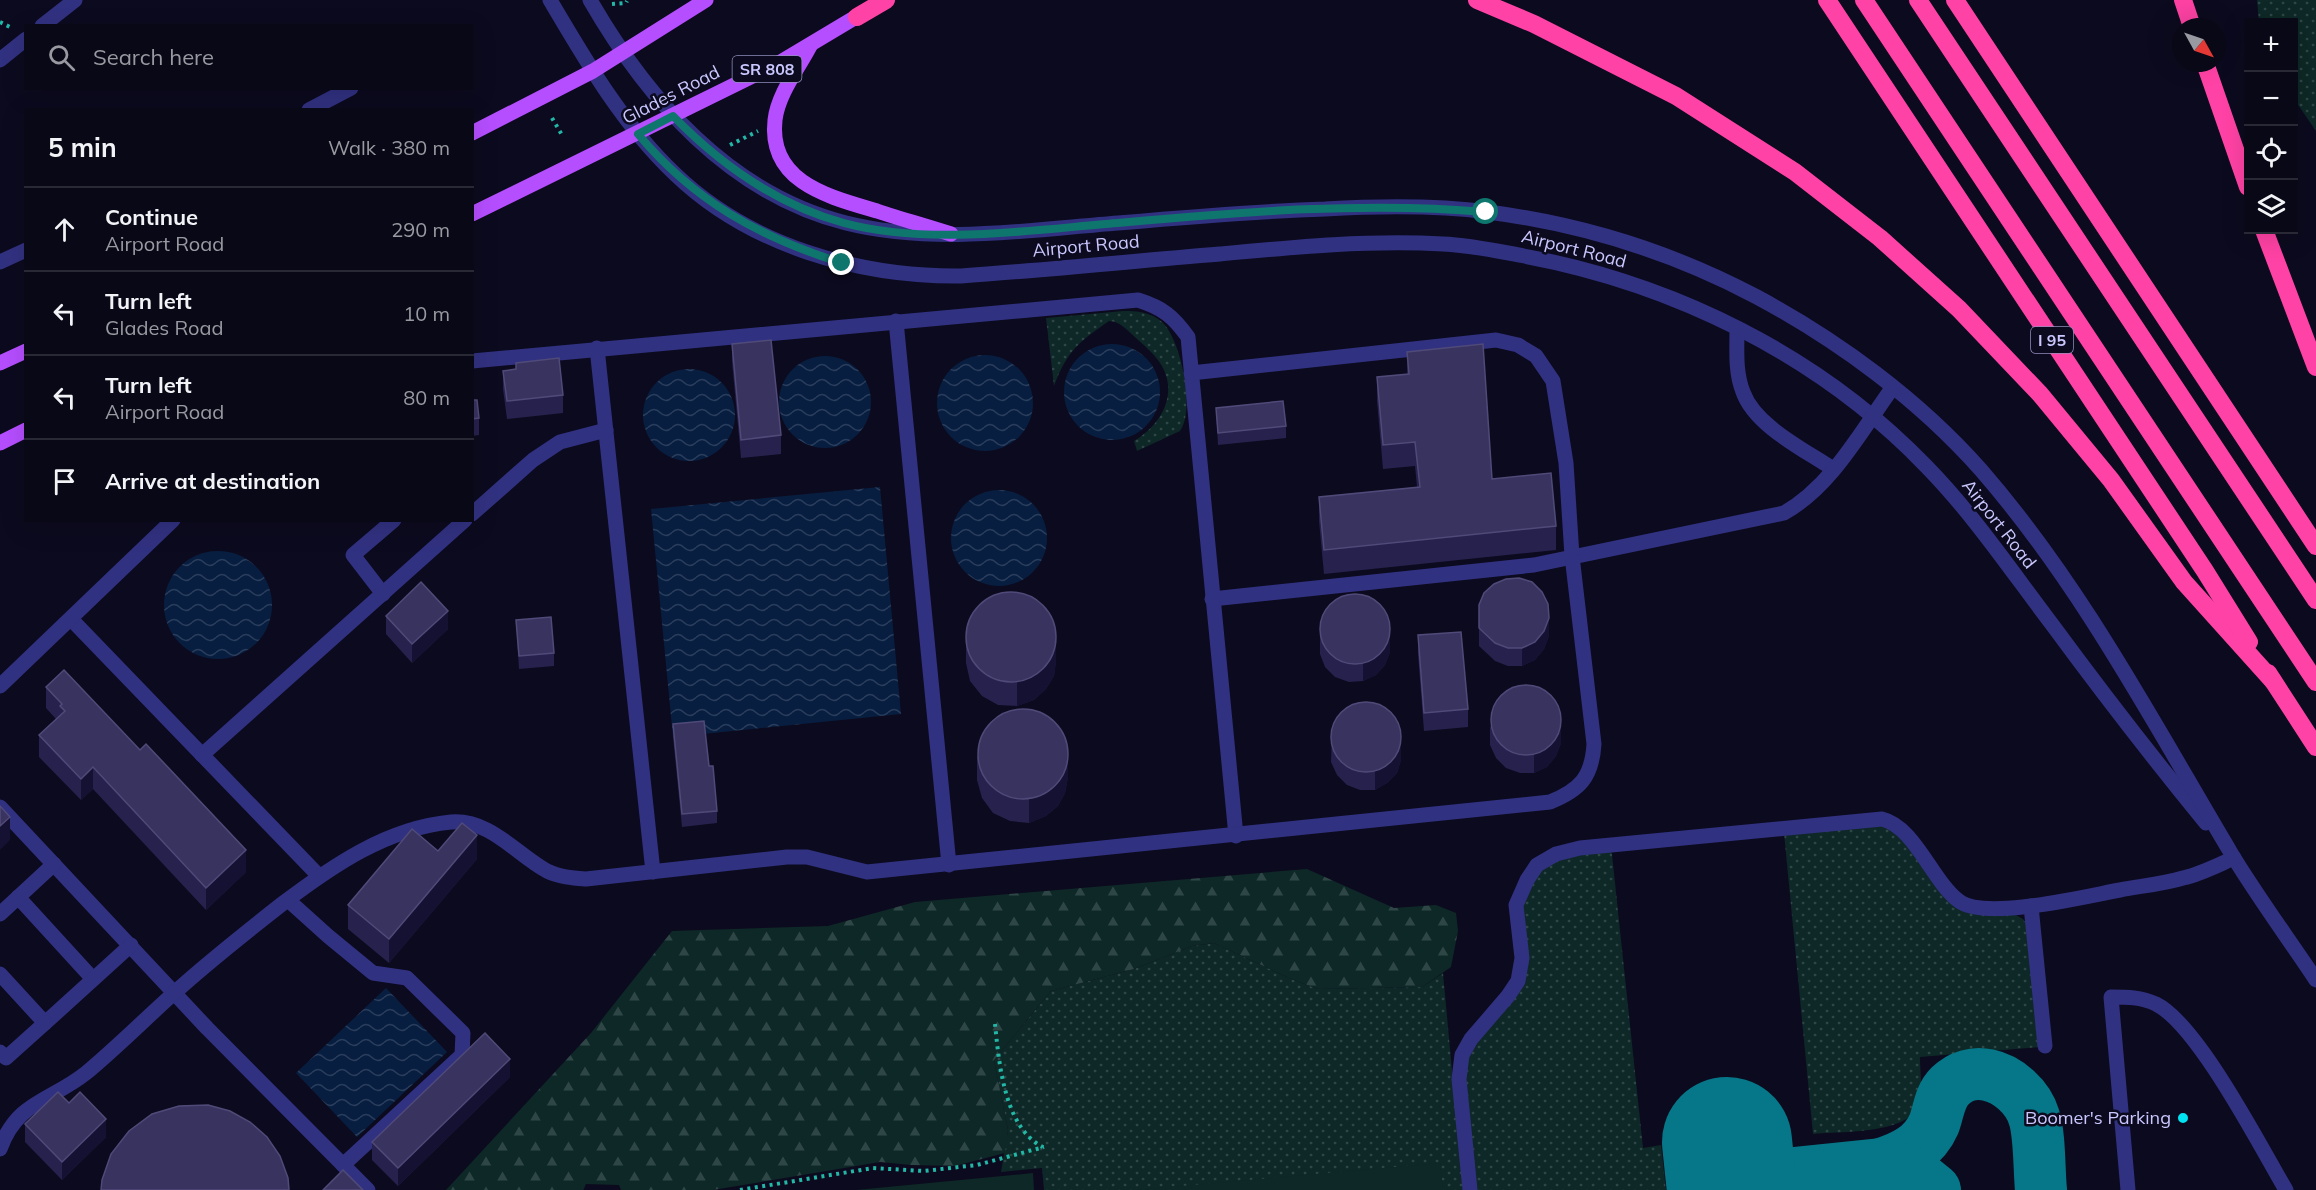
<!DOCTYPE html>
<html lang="en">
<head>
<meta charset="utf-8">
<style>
	body { margin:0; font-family:Mulish,sans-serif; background:#12111f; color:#f1f3f6 }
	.controls { position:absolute; right:18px; top:18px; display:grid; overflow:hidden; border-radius:0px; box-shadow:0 6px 24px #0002 }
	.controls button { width:54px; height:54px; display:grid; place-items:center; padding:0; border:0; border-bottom:2px solid #292935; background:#090816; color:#f1f3f6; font:30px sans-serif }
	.compass { position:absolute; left:2172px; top:18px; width:54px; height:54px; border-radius:50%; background:#090816; box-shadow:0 6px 24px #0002; rotate:130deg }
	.stop { position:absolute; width:18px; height:18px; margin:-14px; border:4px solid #0f766e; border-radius:50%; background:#fff }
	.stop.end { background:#0f766e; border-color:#fff; box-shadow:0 2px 6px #0008 }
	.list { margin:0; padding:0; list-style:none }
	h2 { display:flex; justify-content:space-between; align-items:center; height:78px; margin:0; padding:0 24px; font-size:26px }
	h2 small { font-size:20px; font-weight:400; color:#999aa1 }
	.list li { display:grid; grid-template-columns:39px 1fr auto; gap:18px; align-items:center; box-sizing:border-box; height:84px; padding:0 24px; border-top:2px solid #292935 }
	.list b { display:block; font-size:22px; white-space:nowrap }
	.list p { margin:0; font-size:20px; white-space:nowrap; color:#999aa1 }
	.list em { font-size:20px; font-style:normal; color:#999aa1 }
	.icon { flex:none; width:33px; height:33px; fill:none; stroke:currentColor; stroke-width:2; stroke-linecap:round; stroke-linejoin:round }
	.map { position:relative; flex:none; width:2316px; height:1190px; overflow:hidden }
	.search { position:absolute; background:#090816; box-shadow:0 6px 24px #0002; left:24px; top:24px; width:450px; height:66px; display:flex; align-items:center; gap:15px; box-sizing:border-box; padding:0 21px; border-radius:0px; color:#999aa1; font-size:22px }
	.panel { position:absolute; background:#090816; box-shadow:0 6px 24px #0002; left:24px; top:108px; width:450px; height:414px; border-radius:0px }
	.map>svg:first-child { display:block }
</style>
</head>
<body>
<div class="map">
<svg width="2316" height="1190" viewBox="0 0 2316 1190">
	<defs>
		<pattern id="grass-dots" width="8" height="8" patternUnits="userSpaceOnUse" patternTransform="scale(1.5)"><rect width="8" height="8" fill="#0d2826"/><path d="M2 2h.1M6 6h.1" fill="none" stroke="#2f4647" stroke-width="1.8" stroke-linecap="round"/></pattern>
		<pattern id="forest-firs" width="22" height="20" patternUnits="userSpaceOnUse" patternTransform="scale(1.5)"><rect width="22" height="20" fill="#0d2826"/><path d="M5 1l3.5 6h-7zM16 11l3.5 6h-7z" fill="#2f4647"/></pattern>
		<pattern id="water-waves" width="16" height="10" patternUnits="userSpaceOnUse" patternTransform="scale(1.5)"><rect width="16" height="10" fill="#071e40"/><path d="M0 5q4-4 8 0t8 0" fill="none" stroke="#2a3d5d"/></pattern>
	</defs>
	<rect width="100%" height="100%" fill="#0c0a1e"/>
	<!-- grass -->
	<g fill="url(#grass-dots)">
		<path d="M2257,0H2316V131L2294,99V22H2259Z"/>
		<path d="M1123,311C1137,311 1151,312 1162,322C1181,339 1196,411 1180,431L1137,451L1134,441C1158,427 1177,399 1164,370C1158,357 1146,347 1136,338C1128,331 1120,321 1109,321C1079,342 1067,351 1054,386L1046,318Z"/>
		<path d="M1873,823L1900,834L1943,893L2014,914L2023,919L2031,931L2040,1047L1920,1057C1920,1072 1923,1090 1919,1104C1909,1135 1841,1131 1813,1134L1784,833Z"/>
		<path d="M1611,845L1643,1148L1661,1145L1666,1190H1470L1460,1065L1518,981L1516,905L1537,865Z"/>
		<path d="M1214,943L1289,978L1318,989L1422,987L1443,973L1463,1190H1044L1042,1168L1001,1172L1008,1130L994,1060L1051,991L1134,969L1192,946Z"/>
	</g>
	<!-- forest -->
	<path fill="url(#forest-firs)" d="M1307,869L1394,908L1436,905L1456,913L1458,931L1451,967L1422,987L1318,989L1289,978L1214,943L1192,946L1134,969L1051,991L994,1060L1008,1130L1005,1153L955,1166L911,1165L880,1162L713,1190H621L619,1185L586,1184L583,1190H446L591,1033L672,931L828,926L915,902Z"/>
	<!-- green -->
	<g fill="#0d2826">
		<path d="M1440,1163L1443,1190H1136Z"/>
		<path d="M1033,1173L1034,1190H856Z"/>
	</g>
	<!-- water -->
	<g fill="url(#water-waves)">
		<circle cx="1112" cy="392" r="48"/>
		<circle cx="985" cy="403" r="48"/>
		<circle cx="825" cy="402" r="46"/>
		<circle cx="689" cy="415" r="46"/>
		<path d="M880,487L901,714L673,737L651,509Z"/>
		<circle cx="999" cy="538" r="48"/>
		<circle cx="218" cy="605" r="54"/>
		<path d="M386,988L447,1052L357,1137L296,1073Z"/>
	</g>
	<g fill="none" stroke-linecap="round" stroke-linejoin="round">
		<!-- taxiway -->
		<g stroke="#067788" stroke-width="52">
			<path d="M1881,1164C1904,1157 1924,1147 1934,1124C1939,1111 1939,1097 1950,1086C1960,1076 1974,1072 1988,1075C2008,1079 2028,1097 2034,1117C2040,1135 2039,1170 2041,1190"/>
			<path d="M1758,1190L1771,1178L1784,1174L1881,1164L1906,1170L1919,1177L1935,1190"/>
		</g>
		<!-- runway -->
		<path stroke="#067788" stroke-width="130" d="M1727,1142L1732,1190"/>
		<!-- path -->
		<g stroke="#23b7a7" stroke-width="4" stroke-dasharray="3 4.5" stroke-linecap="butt">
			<path d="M612,4L626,3L627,1"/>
			<path d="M0,22L12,28"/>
			<path d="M552,118L562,135"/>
			<path d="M730,145L758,131"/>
			<path d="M995,1024C999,1062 1004,1128 1043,1147"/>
			<path d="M740,1190L873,1168L924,1171L977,1165L1044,1147"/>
		</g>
		<!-- minor -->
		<g stroke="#313181" stroke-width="15">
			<path d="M550,0C586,61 623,125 675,174C750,246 859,277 961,276C1047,270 1134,261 1220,254C1295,247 1368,240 1443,244C1470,245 1497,251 1524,256C1674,284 1819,355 1926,466C1973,514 2010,569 2051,623C2101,691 2152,757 2206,823"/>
			<path d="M590,0C647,99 730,194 846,223C934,245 1029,230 1118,223C1187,217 1256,211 1325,209C1379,206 1434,205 1488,212C1581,224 1674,253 1757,297C1839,341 1919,400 1981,470C2081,585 2153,722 2231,853C2257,896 2288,938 2316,980"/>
			<path d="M42,26L75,0"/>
			<path d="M0,60L26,39"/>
			<path d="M309,110L351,88"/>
			<path d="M0,262L26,250"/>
			<path d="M896,321L949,865"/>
			<path d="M1737,328C1737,350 1735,372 1743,392C1755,426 1805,450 1833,469"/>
			<path d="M597,348L653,872"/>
			<path d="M472,361L1138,300C1163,308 1173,316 1188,337L1236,836"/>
			<path d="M472,514L533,460L560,442L606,430"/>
			<path d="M383,594L353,555L394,520"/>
			<path d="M1212,599L1534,565L1784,513C1832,486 1861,431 1893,387"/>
			<path d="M71,619L319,876"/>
			<path d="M0,686L173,520"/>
			<path d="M202,755L465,520"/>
			<path d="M0,807L207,1028L368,1190"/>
			<path d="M18,897L93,979"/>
			<path d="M288,900L328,936L373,973L407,978L463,1033L462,1055L343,1165"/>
			<path d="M2031,906L2045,1046"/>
			<path d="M0,914L54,864"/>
			<path d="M0,974L45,1023L131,945"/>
			<path d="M0,1052L6,1058L45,1023"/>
			<path d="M0,1149C17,1101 51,1101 86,1073C116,1048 144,1020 173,994C208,962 245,933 282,904C332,866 387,828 451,822C490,819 516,854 547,871C559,877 573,878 586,879L787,857H807L867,872L1550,802C1580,790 1592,777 1594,744L1572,556L1566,463L1553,381L1536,356L1518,345L1496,340L1191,373"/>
			<path d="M1470,1190L1459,1079L1462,1055L1471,1039L1508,996L1518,981L1522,958L1516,905L1527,880L1537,865L1556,854L1580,848L1882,819C1915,827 1932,881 1959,901C1985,921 2087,896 2120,890C2141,886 2163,884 2183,878C2201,874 2218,865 2234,858"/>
			<path d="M2128,1190L2111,997C2127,997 2141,997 2156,1004C2198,1025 2260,1146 2286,1190"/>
		</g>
		<!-- major -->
		<g stroke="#b54eff" stroke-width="15">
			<path d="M810,46C798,69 778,94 775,120C768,183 830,197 877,211C901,219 926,226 951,234"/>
			<path d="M472,133L593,71L706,0"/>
			<path d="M472,214L779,63L866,11"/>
			<path d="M0,363L26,351"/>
			<path d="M0,443L26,430"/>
		</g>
		<!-- highway -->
		<g stroke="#ff42a5" stroke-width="18">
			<path d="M1477,0L1534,24L1676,96L1795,172L1880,238L1959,309L2040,394L2111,480L2184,582L2273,681"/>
			<path d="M1827,0L2205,571L2249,642"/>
			<path d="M1864,0L2316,682"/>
			<path d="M1918,0L2316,600"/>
			<path d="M1955,0L2316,546"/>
			<path d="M2183,0L2192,27"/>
			<path d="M857,17L886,0"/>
			<path d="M2205,63L2248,187"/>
			<path d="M2264,230L2316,367"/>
			<path d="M2268,673L2316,747"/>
		</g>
	</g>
	<!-- wall -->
	<g fill="#27214d">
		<path d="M732,344L781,435V454L741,458L732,362Z"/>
		<path d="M1407,352L1492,479L1556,526V550L1324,574L1319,521V497L1417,487L1415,466L1383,469L1377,401V377L1407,374Z"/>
		<path d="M516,363L563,395V413L507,419L503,389V371L516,369Z"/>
		<path d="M472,400L479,418V435L472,436Z"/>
		<path d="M1216,408L1286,426V438L1218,445Z"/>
		<path d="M1479,605L1549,636L1544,649L1535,660L1522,666H1508L1495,661L1479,646Z"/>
		<path d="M386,616L448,629L412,663L386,634Z"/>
		<path d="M516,620L554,653V666L519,669Z"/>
		<path d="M1320,621L1390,652L1385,665L1376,675L1363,681L1349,682L1335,677L1325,667L1320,654Z"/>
		<path d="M1418,635L1468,709V727L1424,731L1418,654Z"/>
		<path d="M966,639L1056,661L1054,676L1046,689L1034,700L1017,706L998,705L982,696L970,681L966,663Z"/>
		<path d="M46,687L246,872L206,910L93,789L81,800L39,757V735L56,719L46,708Z"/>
		<path d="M673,724L709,766L717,811V823L682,827L673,737Z"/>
		<path d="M1490,727L1561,743L1556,756L1547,767L1534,773H1520L1506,768L1496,758L1490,745Z"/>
		<path d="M1332,729L1401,760L1397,773L1387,783L1375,790H1360L1347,785L1337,775L1331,762Z"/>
		<path d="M977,756L1068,777L1065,793L1058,806L1046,816L1029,823L1010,821L993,813L982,798L977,780Z"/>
		<path d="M438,851L477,859L389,963L348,929V905Z"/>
		<path d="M510,1077L398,1186L372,1160V1142Z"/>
		<path d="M25,1124L106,1137L62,1180L25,1142Z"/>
	</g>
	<!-- shaded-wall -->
	<g fill="#151132">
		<path d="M448,611V629L412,663V644Z"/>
		<path d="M1549,618V636L1544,649L1535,660L1522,666V648Z"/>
		<path d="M1390,634V652L1385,665L1376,675L1363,681V663Z"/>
		<path d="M1056,637V661L1054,676L1046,689L1034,700L1017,706V682Z"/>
		<path d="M1561,725V743L1556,756L1547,767L1534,773V755Z"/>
		<path d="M1401,742V760L1397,773L1387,783L1375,790V771Z"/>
		<path d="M1068,753V777L1065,793L1058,806L1046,816L1029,823V799Z"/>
		<path d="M93,767V789L81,800V779Z"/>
		<path d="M10,817V840L0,850V826Z"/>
		<path d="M477,835V859L389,963V939Z"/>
		<path d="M246,850V872L206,910V888Z"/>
		<path d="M510,1059V1077L398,1186V1168Z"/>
		<path d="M106,1119V1137L62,1180V1162Z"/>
	</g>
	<!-- building -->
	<g fill="#393360" stroke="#504a79" stroke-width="1.5">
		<path d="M771,340L781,435L741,440L732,344Z"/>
		<path d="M1483,344L1492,479L1551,473L1556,526L1324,550L1319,497L1420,487L1415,442L1383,445L1377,377L1409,374L1407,352Z"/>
		<path d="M559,358L563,395L507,401L503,371L516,369V363Z"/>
		<path d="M472,400H477L479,418L472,419Z"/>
		<path d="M1283,401L1286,426L1218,433L1216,408Z"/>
		<path d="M1519,578L1532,582L1542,592L1548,604L1549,618L1544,631L1535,642L1522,648H1508L1495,643L1479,628V605L1484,593L1494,584L1506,579Z"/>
		<path d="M421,582L448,611L412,644L386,616Z"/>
		<circle cx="1011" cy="637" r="45"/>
		<circle cx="1355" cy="629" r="35"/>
		<path d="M551,617L554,653L519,656L516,620Z"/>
		<path d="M1461,632L1468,709L1424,713L1418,635Z"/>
		<path d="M64,670L140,750L146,744L246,850L206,888L93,767L81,779L39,735L65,711L60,706L62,704L46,687Z"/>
		<circle cx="1526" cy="720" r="35"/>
		<circle cx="1366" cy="737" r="35"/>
		<circle cx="1023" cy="754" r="45"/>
		<path d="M704,721L709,766H713L717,811L682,814L673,724Z"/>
		<path d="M0,806L10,817L0,826Z"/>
		<path d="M462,823L477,835L389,939L348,905L412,829L438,851Z"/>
		<path d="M485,1033L510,1059L398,1168L372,1142Z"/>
		<path d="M58,1092L69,1103L80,1092L106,1119L62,1162L25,1124Z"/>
		<path d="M208,1105L230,1111L250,1122L267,1137L280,1156L288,1178L289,1190H101L102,1180L111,1154L129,1131L152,1114L179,1106Z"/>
		<path d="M343,1170L363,1190H323Z"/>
	</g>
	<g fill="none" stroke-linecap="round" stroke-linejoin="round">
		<!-- route -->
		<path stroke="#0f766e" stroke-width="8" d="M842,263C759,237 694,201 638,134L673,116C720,164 778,205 844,223C925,245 1024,231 1106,224C1233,213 1359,201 1486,212"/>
	</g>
	<!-- markers -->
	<circle fill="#00e4f2" stroke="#0c0a1e" stroke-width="2" cx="2183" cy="1118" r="6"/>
	<g text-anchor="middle" stroke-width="5" stroke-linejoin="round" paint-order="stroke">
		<!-- shield labels -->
		<g fill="#0c0a1e" stroke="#918ebc" stroke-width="1.5">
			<rect x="732.5" y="56" width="69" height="26" rx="4.5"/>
			<rect x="2031" y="327" width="42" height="26" rx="4.5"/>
		</g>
		<g font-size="16" font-weight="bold" fill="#cac7ff">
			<text x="767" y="75">SR 808</text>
			<text x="2052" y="346">I 95</text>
		</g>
		<!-- street labels -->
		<g font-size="18" fill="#cac7ff" stroke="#0c0a1e">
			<text transform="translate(671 95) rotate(-27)" y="6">Glades Road</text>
			<text transform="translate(1086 246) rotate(-5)" y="6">Airport Road</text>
			<text transform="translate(1574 249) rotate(14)" y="6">Airport Road</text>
			<text transform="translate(1999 524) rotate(52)" y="6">Airport Road</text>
		</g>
		<!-- poi labels -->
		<g font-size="18" fill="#cac7ff" stroke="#0c0a1e" text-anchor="end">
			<text x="2171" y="1124">Boomer's Parking</text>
		</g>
	</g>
</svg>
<div class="controls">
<button>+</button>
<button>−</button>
<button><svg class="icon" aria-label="locate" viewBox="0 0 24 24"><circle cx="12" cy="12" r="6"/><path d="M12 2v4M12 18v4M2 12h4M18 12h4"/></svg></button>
<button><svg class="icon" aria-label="layers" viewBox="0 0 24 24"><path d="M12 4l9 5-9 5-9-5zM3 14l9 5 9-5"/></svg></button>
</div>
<svg class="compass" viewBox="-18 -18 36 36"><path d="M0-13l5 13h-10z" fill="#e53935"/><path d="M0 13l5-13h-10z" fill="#999aa1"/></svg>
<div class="stop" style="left:1486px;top:212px"></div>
<div class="stop end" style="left:842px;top:263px"></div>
<div class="search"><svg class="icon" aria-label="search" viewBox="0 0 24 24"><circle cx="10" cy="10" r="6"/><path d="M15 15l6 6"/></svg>Search here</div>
<section class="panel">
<h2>5 min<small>Walk · 380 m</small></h2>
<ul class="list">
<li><svg class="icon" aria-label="ahead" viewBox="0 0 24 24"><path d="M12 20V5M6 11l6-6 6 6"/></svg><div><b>Continue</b><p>Airport Road</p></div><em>290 m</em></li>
<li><svg class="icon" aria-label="left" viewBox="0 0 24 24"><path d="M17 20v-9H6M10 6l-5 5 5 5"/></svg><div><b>Turn left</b><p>Glades Road</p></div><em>10 m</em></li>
<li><svg class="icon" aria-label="left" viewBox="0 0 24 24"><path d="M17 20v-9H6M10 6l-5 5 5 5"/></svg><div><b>Turn left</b><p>Airport Road</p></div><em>80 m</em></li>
<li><svg class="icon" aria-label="arrive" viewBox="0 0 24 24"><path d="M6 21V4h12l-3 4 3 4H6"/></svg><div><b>Arrive at destination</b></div></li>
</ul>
</section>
</div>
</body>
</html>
